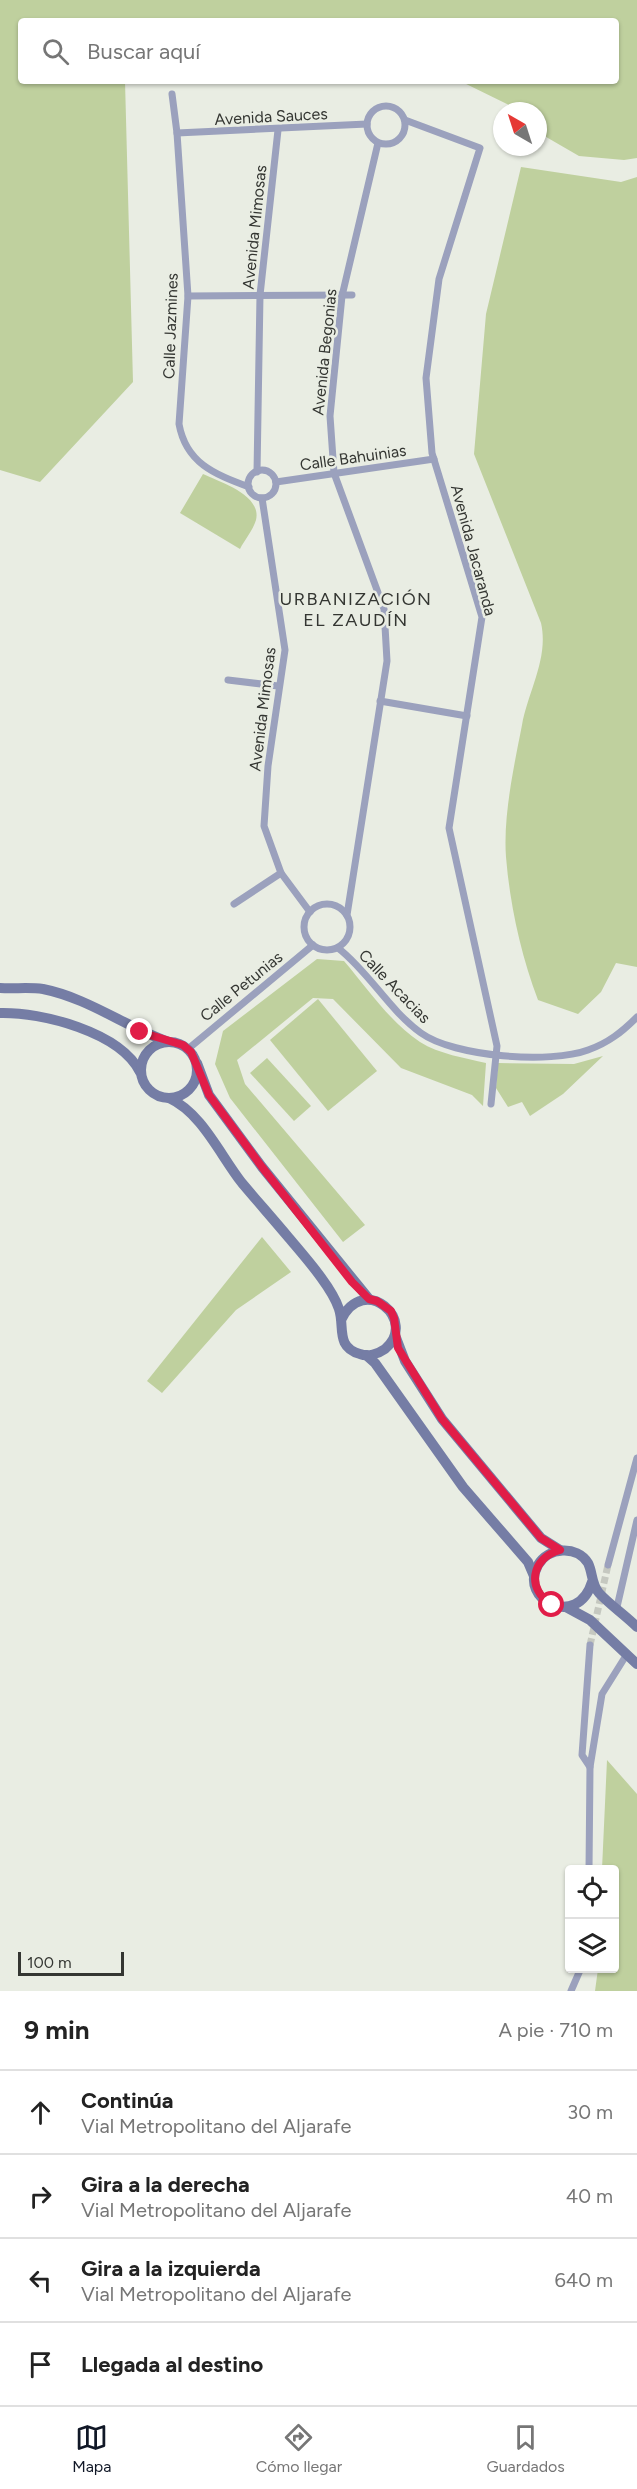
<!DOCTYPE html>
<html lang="es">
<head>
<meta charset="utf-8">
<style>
	body { margin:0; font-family:Figtree,sans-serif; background:#f6f6f6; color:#222 }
	.controls { position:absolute; right:18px; bottom:18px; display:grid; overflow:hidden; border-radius:6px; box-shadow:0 2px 4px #0004 }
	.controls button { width:54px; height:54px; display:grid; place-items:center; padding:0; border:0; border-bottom:2px solid #e0e0e0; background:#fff; color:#222; font:30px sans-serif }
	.compass { position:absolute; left:493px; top:102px; width:54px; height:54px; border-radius:50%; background:#fff; box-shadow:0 2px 4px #0004; rotate:321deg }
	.scale { position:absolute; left:18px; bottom:15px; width:106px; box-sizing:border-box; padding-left:6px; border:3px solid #343632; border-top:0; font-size:16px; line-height:21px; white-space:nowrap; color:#343632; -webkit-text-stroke:4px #e9ede3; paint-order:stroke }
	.stop { position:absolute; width:18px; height:18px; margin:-14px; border:4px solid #e11d48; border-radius:50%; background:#fff }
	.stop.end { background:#e11d48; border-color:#fff; box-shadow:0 2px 6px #0008 }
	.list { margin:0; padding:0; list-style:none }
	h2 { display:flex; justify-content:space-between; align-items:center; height:78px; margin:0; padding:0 24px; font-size:26px }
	h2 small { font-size:20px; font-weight:400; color:#767676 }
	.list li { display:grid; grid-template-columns:39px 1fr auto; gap:18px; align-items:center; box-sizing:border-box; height:84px; padding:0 24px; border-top:2px solid #e0e0e0 }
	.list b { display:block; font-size:22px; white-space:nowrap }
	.list p { margin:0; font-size:20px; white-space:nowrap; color:#767676 }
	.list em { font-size:20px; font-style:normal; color:#767676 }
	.icon { flex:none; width:33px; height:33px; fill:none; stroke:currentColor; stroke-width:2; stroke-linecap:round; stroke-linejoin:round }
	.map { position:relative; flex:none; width:637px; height:1991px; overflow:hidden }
	.search { position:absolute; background:#fff; box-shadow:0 2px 4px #0004; left:18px; right:18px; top:18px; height:66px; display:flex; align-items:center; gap:15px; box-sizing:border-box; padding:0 21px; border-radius:6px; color:#767676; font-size:22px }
	.sheet { height:414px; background:#fff }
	nav { display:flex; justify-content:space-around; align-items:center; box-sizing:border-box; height:84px; border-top:2px solid #e0e0e0; background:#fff; font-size:16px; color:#767676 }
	nav a { display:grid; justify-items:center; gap:3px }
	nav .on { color:#111827 }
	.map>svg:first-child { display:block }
</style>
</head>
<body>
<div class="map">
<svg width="637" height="1991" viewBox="0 0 637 1991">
	<rect width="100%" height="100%" fill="#e9ede3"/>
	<!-- green -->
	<g fill="#bfd09e">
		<path d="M0,0H637V158L624,160L579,156L541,134L538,131V111H521L460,81H616V21H128L125,19V21H21V81H125L133,382L40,482L0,470Z"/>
		<path d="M521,167L621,182L637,177V967L616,963L601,992L578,1014L538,1000C521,955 510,906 506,857C503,816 514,766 522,725C528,692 549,658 541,623L474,454L486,314Z"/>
		<path d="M203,474C220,482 262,495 256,520C253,530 244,541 240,549L180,513Z"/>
		<path d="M317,959L344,961C367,988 390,1022 420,1042C439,1054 465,1058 486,1063L483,1106L472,1095L401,1068L333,999L313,998L237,1060L245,1084L365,1225L343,1242L230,1098L215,1064L223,1031Z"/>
		<path d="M318,999L377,1071L328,1111L270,1040Z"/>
		<path d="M603,1056L563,1094L530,1116L522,1102L508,1107L496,1088L498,1063L574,1064Z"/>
		<path d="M267,1058L311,1106L294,1121L250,1073Z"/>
		<path d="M262,1237L291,1272L236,1310L162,1393L147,1381Z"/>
		<path d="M607,1760L637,1794V1991H595L598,1969L614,1968V1870L602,1869Z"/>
	</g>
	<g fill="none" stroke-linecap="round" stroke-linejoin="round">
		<!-- street-tunnel -->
		<path stroke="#c5c8c0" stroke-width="7" stroke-dasharray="7 3.5" stroke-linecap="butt" d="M590,1645L608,1565"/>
		<!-- street -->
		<g stroke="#9ba1bd" stroke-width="7">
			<path d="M172,94L177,133L188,296L179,424C186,463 214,474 249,487"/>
			<circle cx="386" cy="125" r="19"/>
			<path d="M405,120L480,148L439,279L426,378L432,453L482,617L449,828L497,1046L491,1104"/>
			<path d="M177,133L367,124"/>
			<path d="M188,296L352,295"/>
			<circle cx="262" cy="484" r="14"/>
			<path d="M257,472L260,295L278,130"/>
			<path d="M276,482L434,459"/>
			<path d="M262,498L285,650L268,766L264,826L281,873L310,912"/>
			<path d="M228,680L278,686"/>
			<path d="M380,701L467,716"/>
			<path d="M234,904L281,873"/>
			<circle cx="327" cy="927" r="23"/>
			<path d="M347,915L387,661L384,609L334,473L330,416L342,296L378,143"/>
			<path d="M338,948C369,972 389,1010 421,1033C454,1057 551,1064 588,1050C608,1043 622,1032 637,1017"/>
			<path d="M188,1049L313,945"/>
			<path d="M608,1565L637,1458"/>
			<path d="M617,1607L637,1520"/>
			<path d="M590,1767L602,1694L627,1654"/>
			<path d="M589,1870L590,1767L582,1755L590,1645"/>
			<path d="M571,1991L581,1968"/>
		</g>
		<!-- secondary -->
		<g stroke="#757da5" stroke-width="10">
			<path d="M0,988C14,989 29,987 43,989C88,998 126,1027 169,1042"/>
			<path d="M0,1013C42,1012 120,1032 140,1072"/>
			<circle cx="169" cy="1070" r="28"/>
			<path d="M197,1063L209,1095L262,1167L369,1299"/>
			<path d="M169,1098C202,1113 220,1155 242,1183C258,1202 274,1220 289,1238C304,1256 332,1287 339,1309C345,1326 335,1347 360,1354C368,1357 378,1354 385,1349C419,1321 364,1272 341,1320"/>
			<path d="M395,1335L405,1361L442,1419L541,1538L560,1550"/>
			<path d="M366,1355L375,1363L463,1487L528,1562L534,1576"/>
			<path d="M592,1582C578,1629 518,1601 538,1565C548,1547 577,1545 588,1563C593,1573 591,1584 599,1593C610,1605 625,1615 637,1627"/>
			<path d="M566,1607L590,1620L637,1664"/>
		</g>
	</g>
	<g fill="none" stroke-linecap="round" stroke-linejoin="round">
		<!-- route -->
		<path stroke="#e11d48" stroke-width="8" d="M140,1032L183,1045L191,1052L209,1095L262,1167L352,1282L369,1299L377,1301L391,1311L394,1318L398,1348L442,1419L541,1538L560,1550C531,1558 526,1589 552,1605"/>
	</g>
	<g text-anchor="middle" stroke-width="5" stroke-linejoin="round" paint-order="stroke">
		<!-- street labels -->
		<g font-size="16" fill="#343632" stroke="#e9ede3">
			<text transform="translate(271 116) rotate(-3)" y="6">Avenida Sauces</text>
			<text transform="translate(254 227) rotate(-84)" y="6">Avenida Mimosas</text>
			<text transform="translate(170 326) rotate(-88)" y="6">Calle Jazmines</text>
			<text transform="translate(324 352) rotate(-84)" y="6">Avenida Begonias</text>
			<text transform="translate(353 457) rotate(-8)" y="6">Calle Bahuinias</text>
			<text transform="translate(474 550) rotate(75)" y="6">Avenida Jacaranda</text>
			<text transform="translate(262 709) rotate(-83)" y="6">Avenida Mimosas</text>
			<text transform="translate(241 986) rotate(-39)" y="6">Calle Petunias</text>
			<text transform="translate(395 986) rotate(46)" y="6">Calle Acacias</text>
		</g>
		<!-- neighbourhood labels -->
		<g font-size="18" letter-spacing="1.5" fill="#343632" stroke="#e9ede3">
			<text x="356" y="605">URBANIZACIÓN<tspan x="356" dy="21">EL ZAUDÍN</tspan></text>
		</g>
	</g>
</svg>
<div class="controls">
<button><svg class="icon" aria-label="locate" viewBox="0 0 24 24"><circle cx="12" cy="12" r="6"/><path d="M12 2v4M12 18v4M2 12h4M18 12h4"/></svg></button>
<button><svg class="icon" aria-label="layers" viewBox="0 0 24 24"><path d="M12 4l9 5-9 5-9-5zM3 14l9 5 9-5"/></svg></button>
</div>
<svg class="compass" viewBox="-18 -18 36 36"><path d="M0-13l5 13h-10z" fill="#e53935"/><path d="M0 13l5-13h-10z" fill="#767676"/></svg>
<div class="scale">100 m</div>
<div class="stop" style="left:552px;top:1605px"></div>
<div class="stop end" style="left:140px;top:1032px"></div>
<div class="search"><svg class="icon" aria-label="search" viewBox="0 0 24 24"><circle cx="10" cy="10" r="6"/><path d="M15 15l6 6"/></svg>Buscar aquí</div>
</div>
<section class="sheet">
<h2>9 min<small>A pie · 710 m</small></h2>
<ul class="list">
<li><svg class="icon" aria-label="ahead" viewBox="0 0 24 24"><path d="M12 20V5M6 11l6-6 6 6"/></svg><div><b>Continúa</b><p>Vial Metropolitano del Aljarafe</p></div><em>30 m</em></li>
<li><svg class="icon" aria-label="right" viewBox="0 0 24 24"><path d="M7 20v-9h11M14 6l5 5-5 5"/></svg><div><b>Gira a la derecha</b><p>Vial Metropolitano del Aljarafe</p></div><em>40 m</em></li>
<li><svg class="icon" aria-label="left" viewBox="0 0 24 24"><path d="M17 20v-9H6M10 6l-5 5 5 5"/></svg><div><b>Gira a la izquierda</b><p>Vial Metropolitano del Aljarafe</p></div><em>640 m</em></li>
<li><svg class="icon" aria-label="arrive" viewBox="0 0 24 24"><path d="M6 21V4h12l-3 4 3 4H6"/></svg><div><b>Llegada al destino</b></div></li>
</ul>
</section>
<nav>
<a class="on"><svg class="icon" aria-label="map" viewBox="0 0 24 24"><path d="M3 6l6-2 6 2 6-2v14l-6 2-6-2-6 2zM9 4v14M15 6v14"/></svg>Mapa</a>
<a><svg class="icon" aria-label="directions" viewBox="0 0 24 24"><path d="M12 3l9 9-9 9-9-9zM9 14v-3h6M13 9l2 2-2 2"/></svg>Cómo llegar</a>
<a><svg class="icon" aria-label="saved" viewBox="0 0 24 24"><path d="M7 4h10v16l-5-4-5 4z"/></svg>Guardados</a>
</nav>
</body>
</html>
